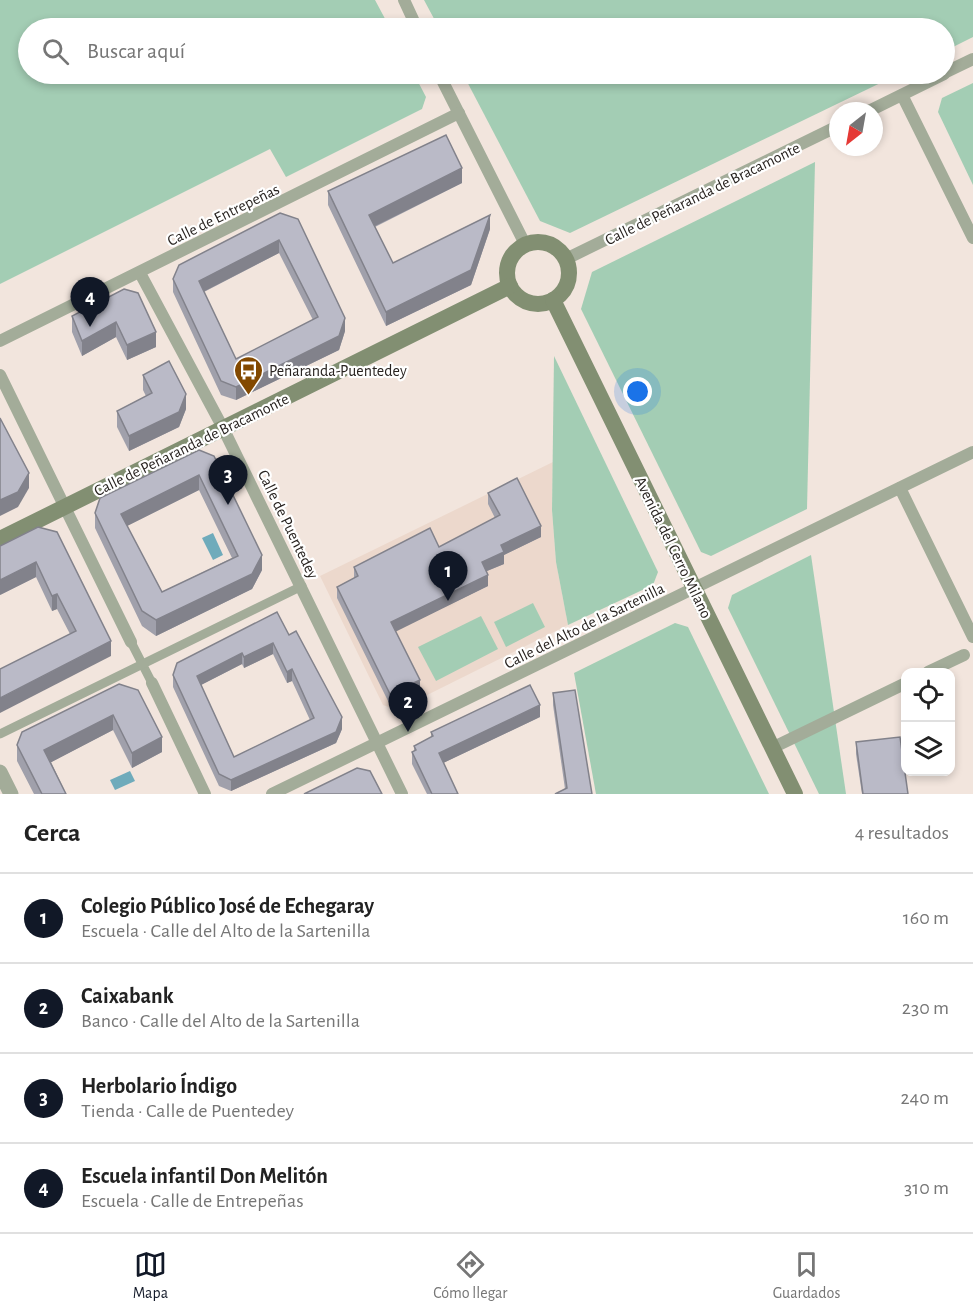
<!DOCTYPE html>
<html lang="es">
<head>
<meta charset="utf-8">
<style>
	body { margin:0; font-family:"Alegreya Sans",sans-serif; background:#f6f6f6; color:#222 }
	.controls { position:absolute; right:18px; bottom:18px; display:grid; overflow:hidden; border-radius:12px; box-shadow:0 3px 9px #0003 }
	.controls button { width:54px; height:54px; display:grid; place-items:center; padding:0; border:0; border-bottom:2px solid #e0e0e0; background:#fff; color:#222; font:30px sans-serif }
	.compass { position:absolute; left:829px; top:102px; width:54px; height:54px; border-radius:50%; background:#fff; box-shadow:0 3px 9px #0003; rotate:211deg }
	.you { position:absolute; left:638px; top:392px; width:21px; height:21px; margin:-15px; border:4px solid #fff; border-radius:50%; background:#1a73e8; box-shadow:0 0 0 9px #1a73e833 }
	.badge { display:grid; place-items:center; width:39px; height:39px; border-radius:50%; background:#111827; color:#fff; font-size:20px; font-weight:700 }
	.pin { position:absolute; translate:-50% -50px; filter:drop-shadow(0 2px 3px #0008) }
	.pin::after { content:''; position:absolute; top:32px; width:21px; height:18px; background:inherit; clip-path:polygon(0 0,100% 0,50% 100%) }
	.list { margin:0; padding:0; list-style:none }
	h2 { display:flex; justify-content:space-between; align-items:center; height:78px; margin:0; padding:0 24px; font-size:26px }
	h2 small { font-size:20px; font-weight:400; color:#767676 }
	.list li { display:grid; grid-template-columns:39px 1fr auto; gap:18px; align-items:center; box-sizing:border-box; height:90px; padding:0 24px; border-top:2px solid #e0e0e0 }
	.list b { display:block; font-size:22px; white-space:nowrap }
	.list p { margin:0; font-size:20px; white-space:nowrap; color:#767676 }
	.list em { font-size:20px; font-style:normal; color:#767676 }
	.icon { flex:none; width:33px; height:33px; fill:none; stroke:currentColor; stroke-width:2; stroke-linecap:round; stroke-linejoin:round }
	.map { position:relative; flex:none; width:973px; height:794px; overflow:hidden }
	.search { position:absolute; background:#fff; box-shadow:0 3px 9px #0003; left:18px; right:18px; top:18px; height:66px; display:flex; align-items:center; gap:15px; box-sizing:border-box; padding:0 21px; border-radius:33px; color:#767676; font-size:22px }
	.sheet { height:438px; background:#fff }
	nav { display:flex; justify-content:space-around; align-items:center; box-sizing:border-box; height:84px; border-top:2px solid #e0e0e0; background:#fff; font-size:16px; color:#767676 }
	nav a { display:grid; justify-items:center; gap:3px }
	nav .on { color:#111827 }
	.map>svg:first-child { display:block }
</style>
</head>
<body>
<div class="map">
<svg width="973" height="794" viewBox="0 0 973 794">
	<rect width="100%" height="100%" fill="#f2e5dd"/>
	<!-- built -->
	<path fill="#ecd8cc" d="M553,462L552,510L556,562L568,625L397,710L383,705L320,576Z"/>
	<!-- green -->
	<g fill="#a3cdb4">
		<path d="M0,0H375L390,28H28V74H414L426,97L422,109L286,177L270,149L0,284Z"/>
		<path d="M424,0H973V37L945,51L944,28H439Z"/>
		<path d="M463,74H899L570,233L540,221Z"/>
		<path d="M973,83V185L938,112L942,98Z"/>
		<path d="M815,162L807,509L711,556L701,552L581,309L592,272Z"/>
		<path d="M554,356L658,572L653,585L568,625L556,562L552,510Z"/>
		<path d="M811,555L846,794H819L728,608L732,595Z"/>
		<path d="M533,603L545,627L506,647L494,622Z"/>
		<path d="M481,616L498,649L436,681L418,647Z"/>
		<path d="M675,623L688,627L769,794H596L574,673Z"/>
	</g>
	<!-- water -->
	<g fill="#6fabbb">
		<path d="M213,533L223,555L213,560L202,538Z"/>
		<path d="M130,771L135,781L115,790L110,780Z"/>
	</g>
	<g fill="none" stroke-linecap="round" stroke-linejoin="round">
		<!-- pedestrian -->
		<g stroke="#a3ac99" stroke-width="9">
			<path d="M131,642L152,683"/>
			<path d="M0,734L302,586"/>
		</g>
		<!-- minor -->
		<g stroke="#a3ac99" stroke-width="12">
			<path d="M404,0L417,28"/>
			<path d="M944,73L973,59"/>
			<path d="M439,74L526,246"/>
			<path d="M902,95L973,238"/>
			<path d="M869,111L944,74"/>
			<path d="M566,259L838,126"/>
			<path d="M140,273L223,428L402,794"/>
			<path d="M0,341L459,113"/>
			<path d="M0,375L131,642"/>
			<path d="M900,488L973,637"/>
			<path d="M928,672L964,655"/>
			<path d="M152,683L205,794"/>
			<path d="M772,748L906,683"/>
			<path d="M272,794L973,452"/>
		</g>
		<!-- tertiary -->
		<path stroke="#a3ac99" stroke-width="15" d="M0,772L11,794"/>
		<!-- secondary -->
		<g stroke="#828f72" stroke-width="16">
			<circle cx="538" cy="273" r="31"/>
			<path d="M553,300L795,794"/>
			<path d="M0,539L510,286"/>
		</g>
	</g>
	<!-- wall -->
	<g fill="#a0a0ab" fill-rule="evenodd">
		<path d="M462,183L375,227L393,263L490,229L471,285L386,326L328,205V191Z"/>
		<path d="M280,213L345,331L339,350L236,400L221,395L173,292V279ZM279,253L313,320L236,359L204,292Z"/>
		<path d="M124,289L156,347L127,360L116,337L82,356L72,332V316Z"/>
		<path d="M143,375L186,409L179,427L129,451L117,427V411L146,396L143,390Z"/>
		<path d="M199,450L262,570L252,589L156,636L142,626L95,528V513ZM199,490L232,558L162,592L127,526Z"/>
		<path d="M488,493L541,537L504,555V564L487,571L488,586L395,631L420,691L390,705L337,598V587L354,578V567L439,547L495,518L488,504Z"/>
		<path d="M38,527L111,656L70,634L57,609L52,611L36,577L0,595Z"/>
		<path d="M289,635L342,729L336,743L231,791L219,786L173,687V675ZM273,654L287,683L292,681L310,720L234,757L201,685L242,664L244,668Z"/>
		<path d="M119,684L162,752L132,768L113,730L51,762L66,794H34L17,761V745Z"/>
		<path d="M553,693L592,794L565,789L553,705Z"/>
		<path d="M540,717L443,763L458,794H427L412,764V752L414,751V746L431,737V732Z"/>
		<path d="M856,742L908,794H862L856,754Z"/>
	</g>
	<!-- shaded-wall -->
	<g fill="#82828b">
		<path d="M462,168V183L369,229V215Z"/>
		<path d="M490,215V229L471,285L386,326V312Z"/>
		<path d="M279,240V253L199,294V281Z"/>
		<path d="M345,318V331L339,350L236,400V387Z"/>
		<path d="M116,322V337L82,356V341Z"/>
		<path d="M156,332V347L127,360V345Z"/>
		<path d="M186,394V409L179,427L129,451V436Z"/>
		<path d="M29,473V488L18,507L0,516V500Z"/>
		<path d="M199,475V490L121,529V514Z"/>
		<path d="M541,526V537L504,555V564L482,573V562L501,545Z"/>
		<path d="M262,555V570L252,589L156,636V620Z"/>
		<path d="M36,562V577L0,595V580Z"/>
		<path d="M488,575V586L391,634V622Z"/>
		<path d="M57,594V609L52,611V596Z"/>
		<path d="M111,641V656L0,713V698Z"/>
		<path d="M273,643V654L244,668V657Z"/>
		<path d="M242,653V664L197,687V676Z"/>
		<path d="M292,669V681L287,683V672Z"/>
		<path d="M420,680V691L390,705V694Z"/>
		<path d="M540,705V717L439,765V753Z"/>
		<path d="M113,715V730L44,766V750Z"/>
		<path d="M342,717V729L336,743L231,791V780Z"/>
		<path d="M162,737V752L132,768V753Z"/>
	</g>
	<!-- building -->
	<g fill="#babac7" stroke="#82828b" stroke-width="1.5" fill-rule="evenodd">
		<path d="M446,135L462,168L369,215L393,263L490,215L471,270L386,312L328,191Z"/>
		<path d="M280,213L298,219L345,318L339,336L236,387L221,381L173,279L179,265ZM279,240L318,317L236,359L199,281Z"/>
		<path d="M124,289L138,293L156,332L127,345L116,322L82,341L72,316Z"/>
		<path d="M169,361L186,394L179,412L129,436L117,411L152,393L143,375Z"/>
		<path d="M0,418L29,473L18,492L0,500Z"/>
		<path d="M199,450L214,456L262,555L252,574L156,620L142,611L95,513L100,498ZM199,475L238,556L162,592L121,514Z"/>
		<path d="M517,478L541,526L501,545L504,552L482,562L488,575L391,622L420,680L390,694L337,587L358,576L354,567L430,528L439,547L500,515L488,493Z"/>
		<path d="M38,527L57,532L111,641L0,698V669L76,631L57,594L52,596L36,562L0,580V546Z"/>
		<path d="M277,612L289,635L296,631L342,717L336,732L231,780L219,774L173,675L177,663ZM273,643L287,672L292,669L314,718L234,757L197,676L242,653L244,657Z"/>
		<path d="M119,684L138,690L162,737L132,753L113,715L44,750L66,794H42L17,745L22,732Z"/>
		<path d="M530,685L540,705L439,753L458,794H432L412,752L416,750L414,746L433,736L431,732Z"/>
		<path d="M575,690L592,794H555L567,788L553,693Z"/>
		<path d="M900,737L908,794H863L856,742Z"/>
		<path d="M357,768L370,771L382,794H304Z"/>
	</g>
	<!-- icons -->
	<defs>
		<symbol id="bus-pin" viewBox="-11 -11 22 30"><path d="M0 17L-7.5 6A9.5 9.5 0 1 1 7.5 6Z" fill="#834900" stroke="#fff"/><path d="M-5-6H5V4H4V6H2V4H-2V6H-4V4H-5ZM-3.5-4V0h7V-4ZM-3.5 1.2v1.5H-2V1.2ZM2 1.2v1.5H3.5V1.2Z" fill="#fff"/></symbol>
	</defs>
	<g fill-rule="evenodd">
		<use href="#bus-pin" x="232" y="354" width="33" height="45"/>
	</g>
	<g text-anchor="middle" stroke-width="4.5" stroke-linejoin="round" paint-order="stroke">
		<!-- street labels -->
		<g font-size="16" fill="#282320" stroke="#fff">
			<text transform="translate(702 193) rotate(-26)" y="6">Calle de Peñaranda de Bracamonte</text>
			<text transform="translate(223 214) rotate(-26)" y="6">Calle de Entrepeñas</text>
			<text transform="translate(191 444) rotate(-26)" y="6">Calle de Peñaranda de Bracamonte</text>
			<text transform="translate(289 524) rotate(64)" y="6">Calle de Puentedey</text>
			<text transform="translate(674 547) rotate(64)" y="6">Avenida del Cerro Milano</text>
			<text transform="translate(584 625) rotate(-26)" y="6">Calle del Alto de la Sartenilla</text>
		</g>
		<!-- poi labels -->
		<g font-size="16" fill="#282320" stroke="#fff" text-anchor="start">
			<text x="269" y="376">Peñaranda-Puentedey</text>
		</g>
	</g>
</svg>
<div class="controls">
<button><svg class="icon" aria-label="locate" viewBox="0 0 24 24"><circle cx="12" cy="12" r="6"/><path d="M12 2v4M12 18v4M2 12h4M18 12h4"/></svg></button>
<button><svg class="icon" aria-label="layers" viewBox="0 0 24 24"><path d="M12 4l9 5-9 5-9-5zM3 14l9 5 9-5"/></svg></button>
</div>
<svg class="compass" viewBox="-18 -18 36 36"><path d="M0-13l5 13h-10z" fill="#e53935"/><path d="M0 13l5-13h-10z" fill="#767676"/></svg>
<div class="you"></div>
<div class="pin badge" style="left:448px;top:601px">1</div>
<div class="pin badge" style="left:408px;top:732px">2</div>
<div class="pin badge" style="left:228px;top:505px">3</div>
<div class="pin badge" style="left:90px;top:327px">4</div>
<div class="search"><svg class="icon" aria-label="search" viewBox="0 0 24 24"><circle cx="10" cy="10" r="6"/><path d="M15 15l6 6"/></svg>Buscar aquí</div>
</div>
<section class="sheet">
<h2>Cerca<small>4 resultados</small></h2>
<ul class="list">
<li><span class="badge">1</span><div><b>Colegio Público José de Echegaray</b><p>Escuela · Calle del Alto de la Sartenilla</p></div><em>160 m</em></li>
<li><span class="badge">2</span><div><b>Caixabank</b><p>Banco · Calle del Alto de la Sartenilla</p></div><em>230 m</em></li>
<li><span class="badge">3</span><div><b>Herbolario Índigo</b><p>Tienda · Calle de Puentedey</p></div><em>240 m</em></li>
<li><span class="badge">4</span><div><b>Escuela infantil Don Melitón</b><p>Escuela · Calle de Entrepeñas</p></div><em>310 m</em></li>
</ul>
</section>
<nav>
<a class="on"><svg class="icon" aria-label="map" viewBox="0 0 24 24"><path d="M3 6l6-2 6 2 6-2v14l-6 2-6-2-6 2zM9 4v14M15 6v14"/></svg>Mapa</a>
<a><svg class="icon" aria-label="directions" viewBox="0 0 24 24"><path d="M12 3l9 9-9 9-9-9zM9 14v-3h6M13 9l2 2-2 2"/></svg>Cómo llegar</a>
<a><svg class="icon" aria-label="saved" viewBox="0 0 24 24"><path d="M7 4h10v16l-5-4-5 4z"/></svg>Guardados</a>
</nav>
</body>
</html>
